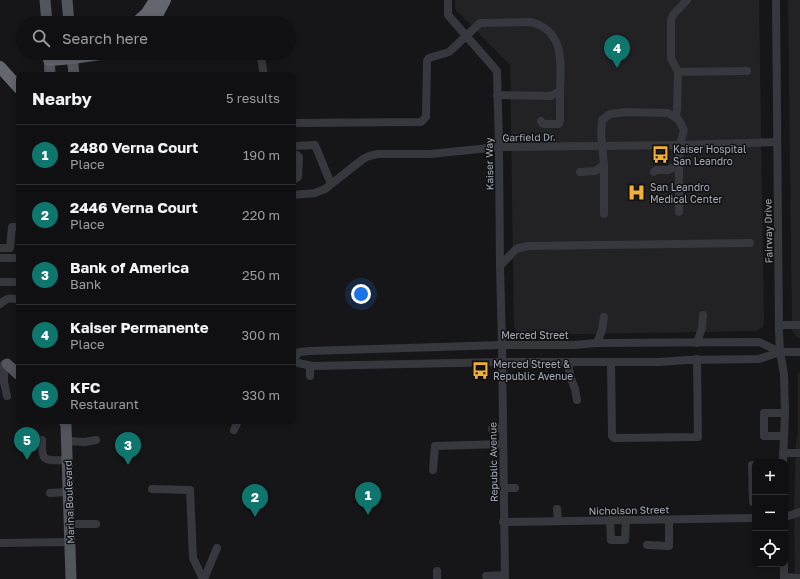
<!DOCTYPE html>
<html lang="en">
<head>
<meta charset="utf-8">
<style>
	body { margin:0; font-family:"Golos Text",sans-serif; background:#19191b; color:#f1f3f6 }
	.controls { position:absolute; right:12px; bottom:12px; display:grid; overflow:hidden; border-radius:8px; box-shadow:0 2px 6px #0003 }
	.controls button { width:36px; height:36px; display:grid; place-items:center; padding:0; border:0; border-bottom:1px solid #303032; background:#101012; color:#f1f3f6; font:20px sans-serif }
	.you { position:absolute; left:361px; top:294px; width:14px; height:14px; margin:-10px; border:3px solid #fff; border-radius:50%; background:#1a73e8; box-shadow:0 0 0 6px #1a73e833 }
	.badge { display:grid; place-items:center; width:26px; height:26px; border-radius:50%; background:#0f766e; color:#fff; font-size:13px; font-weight:700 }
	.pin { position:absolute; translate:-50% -33px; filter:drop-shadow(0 1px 2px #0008) }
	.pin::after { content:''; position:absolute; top:21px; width:14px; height:12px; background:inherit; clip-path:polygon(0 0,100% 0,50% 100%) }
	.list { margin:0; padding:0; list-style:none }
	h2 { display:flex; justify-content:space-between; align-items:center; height:52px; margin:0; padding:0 16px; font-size:17px }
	h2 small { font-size:13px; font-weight:400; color:#9c9d9f }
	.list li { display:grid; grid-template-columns:26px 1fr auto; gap:12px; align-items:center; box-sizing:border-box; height:60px; padding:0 16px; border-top:1px solid #303032 }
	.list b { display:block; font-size:15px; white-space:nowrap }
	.list p { margin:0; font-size:13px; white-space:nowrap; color:#9c9d9f }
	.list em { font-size:13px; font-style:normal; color:#9c9d9f }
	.icon { flex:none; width:22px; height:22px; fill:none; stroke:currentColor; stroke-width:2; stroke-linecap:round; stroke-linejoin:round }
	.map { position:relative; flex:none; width:800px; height:579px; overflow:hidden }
	.search { position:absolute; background:#101012; box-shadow:0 2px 6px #0003; left:16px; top:16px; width:280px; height:44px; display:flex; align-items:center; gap:10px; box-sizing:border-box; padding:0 14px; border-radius:22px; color:#9c9d9f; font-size:15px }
	.panel { position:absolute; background:#101012; box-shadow:0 2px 6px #0003; left:16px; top:72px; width:280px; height:352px; border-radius:8px }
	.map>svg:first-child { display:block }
</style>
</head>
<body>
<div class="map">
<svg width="800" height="579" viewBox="0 0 800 579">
	<rect width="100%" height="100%" fill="#161618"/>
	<!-- built -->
	<g fill="#222225">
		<path d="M455,0H759L764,322L763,327L756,331L523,335L517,332L514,327L510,65L455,9Z"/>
		<path d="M788,0H800V339L796,336L792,330Z"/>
		<path d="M800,371V579H795L794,506L796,443L798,433V375Z"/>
	</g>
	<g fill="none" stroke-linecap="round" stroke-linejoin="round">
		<!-- minor -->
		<g stroke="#37383d" stroke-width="8">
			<path d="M448,0V15L497,71L499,147L500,266L502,345L505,579"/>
			<path d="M776,0L779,332L780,352L784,374L785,413L783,462"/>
			<path d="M261,58L264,75"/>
			<path d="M678,72L747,71"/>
			<path d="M676,117L677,110L678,72L671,58V20L673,15L687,0"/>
			<path d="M541,121L543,124H559L560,121V91"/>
			<path d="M293,123L421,122L426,117L427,61L429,58L449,52L480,23L531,22C565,31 561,63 560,91L551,96L497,95"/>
			<path d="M293,146L315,145L331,184"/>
			<path d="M293,156L297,155L299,157L298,177L293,180"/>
			<path d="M580,172L595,171L604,165"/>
			<path d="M654,172L656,170H668L679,165"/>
			<path d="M293,195L315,193L325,189L363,159L369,156L378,154H430L499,147L680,145L777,142"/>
			<path d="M604,214V165L601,133L602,120L610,114L627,112L668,113L679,120L684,130L680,145L679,158V212"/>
			<path d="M0,248H10L12,227H19"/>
			<path d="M0,258H19"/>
			<path d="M500,266L516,249L528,246L750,243"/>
			<path d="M0,282H19"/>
			<path d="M0,304C7,298 10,297 19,300"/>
			<path d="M779,325H800"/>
			<path d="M597,343L602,330L604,317"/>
			<path d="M697,343L702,328L703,315"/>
			<path d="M293,360L299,352L310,351L502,345H574L597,343L759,342L780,352"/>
			<path d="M293,362L313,366L502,362H659L686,360L759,359L780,352H800"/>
			<path d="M568,362L570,376L575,389L577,400"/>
			<path d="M611,362L612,436L614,438L698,437L697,359"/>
			<path d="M4,364V382L7,396"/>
			<path d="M310,366V376"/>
			<path d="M492,429L502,428"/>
			<path d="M234,430L238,421"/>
			<path d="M784,436H764V413H785"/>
			<path d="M42,440C41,464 46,460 67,460"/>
			<path d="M66,441L85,442L96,440"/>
			<path d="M783,453H800"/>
			<path d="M433,470L435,446L503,444"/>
			<path d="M503,488H515"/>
			<path d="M152,489L190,490L193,558L203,579"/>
			<path d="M50,493L68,492"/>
			<path d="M753,502L752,465H755"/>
			<path d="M557,509L558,521"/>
			<path d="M785,517L800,512"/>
			<path d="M610,520L611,540H625L626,520"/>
			<path d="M503,522L755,518"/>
			<path d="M69,524H96"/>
			<path d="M0,543L70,542"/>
			<path d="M647,545L669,546V520"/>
			<path d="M784,564V579"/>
			<path d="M437,571V579"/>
			<path d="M486,576L504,575"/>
			<path d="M784,577L800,578"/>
			<path d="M204,579L217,548"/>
		</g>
		<!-- major -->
		<g stroke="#53555c" stroke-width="11">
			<path d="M45,0L47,23"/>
			<path d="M67,0L69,23"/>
			<path d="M49,53L50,75"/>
			<path d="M72,53L74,75"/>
			<path d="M7,364L19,375"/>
			<path d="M64,421L66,425L71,579"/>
		</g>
		<!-- highway -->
		<g stroke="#63666e" stroke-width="12">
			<path d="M136,23L147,13L155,0"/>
			<path d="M153,23L165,0"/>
			<path d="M49,60L73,58L107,53"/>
			<path d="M0,67L19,88"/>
		</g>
	</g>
	<!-- icons -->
	<defs>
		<symbol id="bus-bare" viewBox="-9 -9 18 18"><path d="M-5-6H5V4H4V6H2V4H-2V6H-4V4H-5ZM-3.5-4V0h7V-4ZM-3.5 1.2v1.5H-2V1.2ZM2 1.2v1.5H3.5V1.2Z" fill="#f2b134" stroke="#111113" stroke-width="2.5" paint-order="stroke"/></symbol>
		<symbol id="hospital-bare" viewBox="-9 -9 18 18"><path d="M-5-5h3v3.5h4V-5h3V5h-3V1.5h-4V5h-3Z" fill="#f2b134" stroke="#111113" stroke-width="2.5" paint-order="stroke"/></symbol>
	</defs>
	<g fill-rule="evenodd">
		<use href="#bus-bare" x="648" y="142" width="25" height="25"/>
		<use href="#hospital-bare" x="624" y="180" width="25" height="25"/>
		<use href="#bus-bare" x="468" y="358" width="25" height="25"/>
	</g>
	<g text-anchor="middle" stroke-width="3" stroke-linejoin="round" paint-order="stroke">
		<!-- street labels -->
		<g font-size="10" fill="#a8adb8" stroke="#111113">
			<text transform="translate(529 137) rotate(-1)" y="4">Garfield Dr.</text>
			<text transform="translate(489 164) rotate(-91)" y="4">Kaiser Way</text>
			<text transform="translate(768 231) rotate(-91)" y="4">Fairway Drive</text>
			<text x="535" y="339">Merced Street</text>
			<text transform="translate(493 462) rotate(-91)" y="4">Republic Avenue</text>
			<text transform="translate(69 502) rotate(-92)" y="4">Marina Boulevard</text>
			<text transform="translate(629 510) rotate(-1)" y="4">Nicholson Street</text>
		</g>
		<!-- poi labels -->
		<g font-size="10" fill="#a8adb8" stroke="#111113" text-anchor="start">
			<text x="673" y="153">Kaiser Hospital<tspan x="673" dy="12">San Leandro</tspan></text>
			<text x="650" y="191">San Leandro<tspan x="650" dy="12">Medical Center</tspan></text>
			<text x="493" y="368">Merced Street &amp;<tspan x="493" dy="12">Republic Avenue</tspan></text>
		</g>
	</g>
</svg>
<div class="controls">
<button>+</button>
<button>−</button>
<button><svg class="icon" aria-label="locate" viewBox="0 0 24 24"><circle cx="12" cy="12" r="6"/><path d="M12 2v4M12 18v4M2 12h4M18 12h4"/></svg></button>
</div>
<div class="you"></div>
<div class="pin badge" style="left:368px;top:515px">1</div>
<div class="pin badge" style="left:255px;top:517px">2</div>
<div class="pin badge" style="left:128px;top:465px">3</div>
<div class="pin badge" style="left:617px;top:68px">4</div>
<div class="pin badge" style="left:27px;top:460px">5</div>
<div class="search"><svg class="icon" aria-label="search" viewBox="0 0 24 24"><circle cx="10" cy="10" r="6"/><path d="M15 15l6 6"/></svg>Search here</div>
<section class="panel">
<h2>Nearby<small>5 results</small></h2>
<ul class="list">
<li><span class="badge">1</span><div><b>2480 Verna Court</b><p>Place</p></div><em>190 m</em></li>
<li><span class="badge">2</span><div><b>2446 Verna Court</b><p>Place</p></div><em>220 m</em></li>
<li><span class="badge">3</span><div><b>Bank of America</b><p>Bank</p></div><em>250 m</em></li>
<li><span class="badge">4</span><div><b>Kaiser Permanente</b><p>Place</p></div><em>300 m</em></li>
<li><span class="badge">5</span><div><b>KFC</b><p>Restaurant</p></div><em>330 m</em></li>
</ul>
</section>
</div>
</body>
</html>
